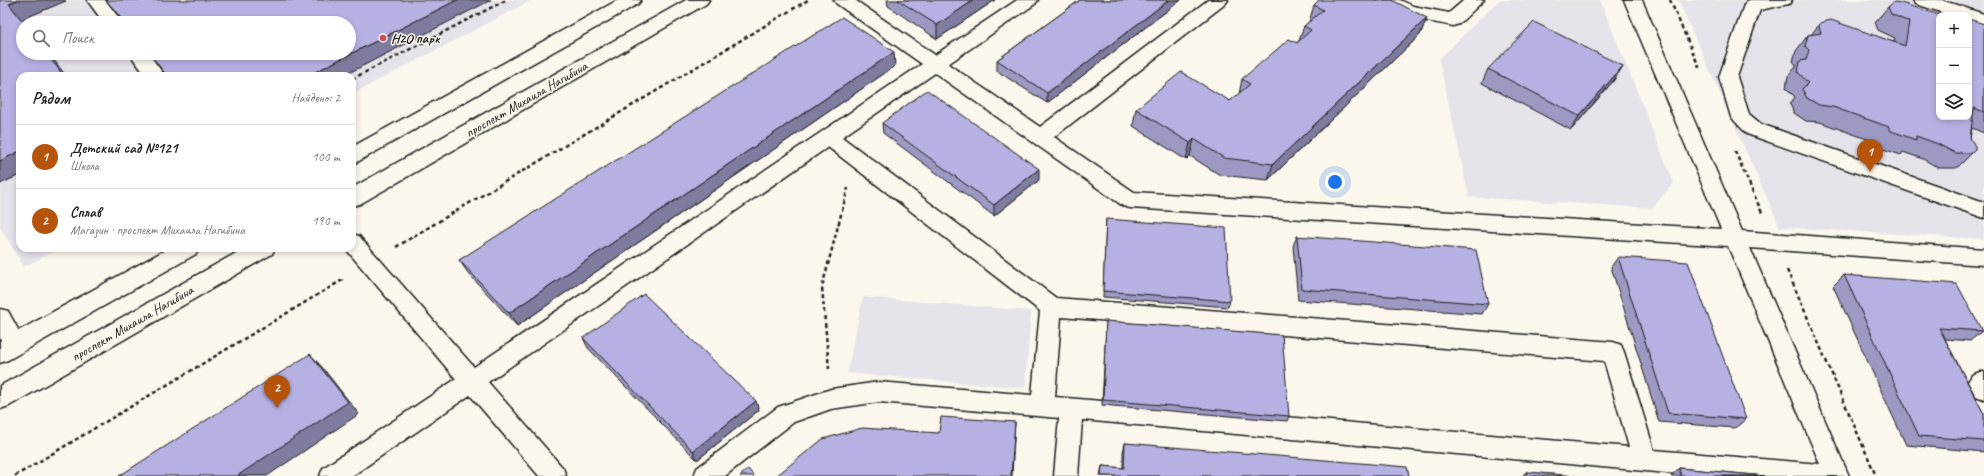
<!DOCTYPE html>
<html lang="ru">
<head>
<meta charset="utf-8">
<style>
	body { margin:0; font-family:Caveat,sans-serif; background:#f2f2f2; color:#202124 }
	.controls { position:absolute; right:12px; top:12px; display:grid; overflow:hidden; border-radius:8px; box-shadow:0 2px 6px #0003 }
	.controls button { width:36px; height:36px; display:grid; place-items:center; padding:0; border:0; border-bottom:1px solid #e0e0e0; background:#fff; color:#202124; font:20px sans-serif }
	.you { position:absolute; left:1335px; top:182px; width:14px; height:14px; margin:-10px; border:3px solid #fff; border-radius:50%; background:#1a73e8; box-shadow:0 0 0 6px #1a73e833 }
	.badge { display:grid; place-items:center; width:26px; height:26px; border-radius:50%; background:#b45309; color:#fff; font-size:13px; font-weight:700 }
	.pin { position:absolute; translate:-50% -33px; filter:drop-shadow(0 1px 2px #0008) }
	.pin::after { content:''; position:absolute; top:21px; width:14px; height:12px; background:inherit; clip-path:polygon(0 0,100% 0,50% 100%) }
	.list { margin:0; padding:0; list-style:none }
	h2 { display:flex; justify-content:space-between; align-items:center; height:52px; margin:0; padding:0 16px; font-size:17px }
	h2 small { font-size:13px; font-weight:400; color:#757577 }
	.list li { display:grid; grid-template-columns:26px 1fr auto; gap:12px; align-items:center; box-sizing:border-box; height:64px; padding:0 16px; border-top:1px solid #e0e0e0 }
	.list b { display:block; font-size:15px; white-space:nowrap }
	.list p { margin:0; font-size:13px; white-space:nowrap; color:#757577 }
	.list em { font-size:13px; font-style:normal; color:#757577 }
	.icon { flex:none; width:22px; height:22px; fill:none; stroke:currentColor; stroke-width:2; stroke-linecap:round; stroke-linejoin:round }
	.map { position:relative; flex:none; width:1984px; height:476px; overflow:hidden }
	.search { position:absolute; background:#fff; box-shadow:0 2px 6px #0003; left:16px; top:16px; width:340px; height:44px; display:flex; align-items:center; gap:10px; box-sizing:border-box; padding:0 14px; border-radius:22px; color:#757577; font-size:15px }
	.panel { position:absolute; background:#fff; box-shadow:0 2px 6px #0003; left:16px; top:72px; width:340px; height:180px; border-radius:12px }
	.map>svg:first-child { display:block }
</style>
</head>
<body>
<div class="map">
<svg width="1984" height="476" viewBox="0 0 1984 476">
	<rect width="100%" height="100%" fill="#fbf7ec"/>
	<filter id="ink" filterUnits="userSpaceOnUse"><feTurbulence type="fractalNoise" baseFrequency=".025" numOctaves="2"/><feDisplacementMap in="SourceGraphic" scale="8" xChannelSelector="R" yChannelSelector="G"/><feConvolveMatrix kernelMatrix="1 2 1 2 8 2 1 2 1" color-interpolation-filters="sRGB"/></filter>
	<g filter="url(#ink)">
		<!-- built -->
		<g fill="#e6e2e9" fill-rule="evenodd">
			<path d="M0,0H532L352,94V76H20V248H61L24,267L0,227ZM23,23H349V53H23Z"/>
			<path d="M1499,0H1600L1674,183L1652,208L1469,197L1439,59Z"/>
			<path d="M1678,0H1984V239L1780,227ZM1939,15H1969V117H1939Z"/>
			<path d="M863,297L1031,311L1025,388L847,373Z"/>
		</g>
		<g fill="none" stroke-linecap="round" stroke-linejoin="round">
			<defs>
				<g id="lane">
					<path d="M87,0H105L123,23H104Z"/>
					<path d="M834,0H855L935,55L1017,0H1038L1035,4L948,64L1040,127L1208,0H1228L1225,4L1054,137L1134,192L1721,229L1624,0H1642L1742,231L1984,249V265L1750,248L1849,476H1700L1082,420L1078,476H1054L1059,418L879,402L831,409L794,422L725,476H694L697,468L778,407L831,389L879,382L1032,395L1040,311L828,147L488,382L563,468L566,476H539L470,395L352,476H320L323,468L456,379L345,248H352V234L359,236L474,367L922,64L837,4ZM935,73L1123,206L1130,208L1728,246L1820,464L1654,450L1624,352L1621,345L1613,342L1056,298L842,137ZM1061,317L1604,361L1629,447L1055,397Z"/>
					<path d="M1376,0H1400L1413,6L1449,13L1464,0H1484L1459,24L1453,26C1435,22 1386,16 1376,0Z"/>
					<path d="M1750,0H1792L1789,4L1760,10L1737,77L1749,114L1761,124L1984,202V218L1747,134L1731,117L1719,77L1744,5L1747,1Z"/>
					<path d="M1913,0H1941L1984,14V26L1969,21V15H1950L1916,4Z"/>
					<path d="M129,53H148L165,76H146Z"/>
					<path d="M0,309L8,311L26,344L23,351L15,354L7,351L0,338Z"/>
					<path d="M1980,372H1984V399L1976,396L1968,382L1972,375Z"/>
				</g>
				<g id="primary">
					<path d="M618,0H641L638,4L359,161L352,164V147Z"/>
					<path d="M686,0H709L706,4L360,204L352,206V188Z"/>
					<path d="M169,248H199L196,254L8,360L0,363V341Z"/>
					<path d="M245,248H275L272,254L9,406L0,409V386Z"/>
				</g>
			</defs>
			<!-- lane casing -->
			<use href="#lane" stroke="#1c1c1c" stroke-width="3"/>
			<!-- primary casing -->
			<use href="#primary" stroke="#1c1c1c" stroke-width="3"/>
			<!-- path -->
			<g stroke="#1c1c1c" stroke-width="2.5" stroke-dasharray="4 3" stroke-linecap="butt">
				<path d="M1670,0L1700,69"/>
				<path d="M352,79L506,0"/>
				<path d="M1735,151L1762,213"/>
				<path d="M396,247L808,0"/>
				<path d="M1787,270L1876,476"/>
				<path d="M829,369L822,287L848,188"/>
				<path d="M15,476L344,279"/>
			</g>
			<!-- lane -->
			<use href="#lane" fill="#fbf7ec" fill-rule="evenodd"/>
			<!-- primary -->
			<use href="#primary" fill="#fbf7ec" fill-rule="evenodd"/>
		</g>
		<!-- wall -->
		<g fill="#9c99c3" stroke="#1c1c1c">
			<path d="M887,0H995L937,39L888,6Z"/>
			<path d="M1080,0H1181L1047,103L997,71V60Z"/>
			<path d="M1314,5L1427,18L1420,35L1268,180L1220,175L1190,156L1186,160L1133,126L1136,109L1230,101L1239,94L1242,79L1299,41L1304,26L1309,22Z"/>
			<path d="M1888,7L1984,29V133L1972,128L1970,138L1975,150L1959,166L1956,168H1939L1923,159L1903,152L1901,155L1874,146L1875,142L1820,122L1806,121L1794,113L1790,104L1795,97L1786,88L1788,76L1796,67V65L1793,61L1796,51L1808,35H1811L1820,23L1894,42L1895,38L1878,30L1875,22Z"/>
			<path d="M895,66L517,326L468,273L459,260Z"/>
			<path d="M1623,66L1614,80L1571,130L1482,83L1488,69Z"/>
			<path d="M882,123L1039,180L994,216L883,133Z"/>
			<path d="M1106,219L1230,301L1228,307L1103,297Z"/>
			<path d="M1297,236L1488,304L1482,314L1298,300L1293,246Z"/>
			<path d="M1618,257L1746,419L1735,428L1659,422L1611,267Z"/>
			<path d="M1844,275L1982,331L1970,341L1945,339L1984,414V452L1906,445L1833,286Z"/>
			<path d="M1106,321L1289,416L1287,421L1102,405L1106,326Z"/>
			<path d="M583,338L759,410L697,460L588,348Z"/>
			<path d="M1125,443L1409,476H1100L1102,466L1123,468V452Z"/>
			<path d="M1679,468L1765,476H1671Z"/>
			<path d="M1526,472L1575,476H1522Z"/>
		</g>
		<!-- shaded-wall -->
		<g fill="#7f7d9f" stroke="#1c1c1c">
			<path d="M17,0H65L66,1L23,19L26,23H24L9,4Z"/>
			<path d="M457,0H491L343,76H307Z"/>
			<path d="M974,0H995L937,39V25Z"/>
			<path d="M1169,0H1181L1047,103V93Z"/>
			<path d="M1427,18L1420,35L1268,180L1273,164Z"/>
			<path d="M894,52L895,66L517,326L509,313Z"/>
			<path d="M46,53H49L66,76H64Z"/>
			<path d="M1623,66L1614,80L1571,130L1579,116Z"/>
			<path d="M1194,139L1190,156L1186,160L1190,143Z"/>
			<path d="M20,151V175L0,184V161Z"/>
			<path d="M1039,169V180L994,216V205Z"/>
			<path d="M310,354L322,367L359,414L267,476H237Z"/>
			<path d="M756,401L759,410L697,460L693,451Z"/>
			<path d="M1015,422L1012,476H1011Z"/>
		</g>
		<!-- building -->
		<g fill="#b5b2e3" stroke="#1c1c1c">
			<path d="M0,0H17L9,4L24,23H23V53H46L64,76H20V151L0,161Z"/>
			<path d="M106,0H457L307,76H167L149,53H349V23H125Z"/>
			<path d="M898,0H974L937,25Z"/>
			<path d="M1080,0H1169L1047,93L997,60Z"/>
			<path d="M1319,0H1392L1427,18L1273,164L1224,158L1194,139L1190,143L1136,109L1181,72L1230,101L1250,84L1242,79L1289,39L1297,43L1311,30L1304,26L1323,10L1314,5Z"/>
			<path d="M1894,2L1901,3L1940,15H1939V117H1969V19L1984,24V112L1974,108L1970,138L1975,146V150L1972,153H1955L1938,144L1916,136V140L1889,130V127L1833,107L1819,105L1807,98L1802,89L1808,83L1798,72L1800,61L1806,60L1809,50L1805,46L1808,35L1821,33L1819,27L1820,23L1831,20L1905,46L1909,22L1891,14L1888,7Z"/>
			<path d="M842,17L894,52L509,313L459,260Z"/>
			<path d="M1534,22L1623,66L1579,116L1488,69Z"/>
			<path d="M927,90L1039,169L994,205L882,123Z"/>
			<path d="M1106,219L1226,228L1230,301L1103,291Z"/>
			<path d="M1297,236L1476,250L1488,304L1302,289Z"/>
			<path d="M1618,257L1688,262L1746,419L1668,413Z"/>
			<path d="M1844,275L1957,284L1982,331L1939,328L1984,414V441L1919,436Z"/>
			<path d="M644,294L756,401L693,451L583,338Z"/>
			<path d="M1106,321L1282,335L1289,416L1103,400Z"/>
			<path d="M310,354L348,402L237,476H119Z"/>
			<path d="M941,417L1015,422L1011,476H776L823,439L862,428L939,433Z"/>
			<path d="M1125,443L1407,467L1409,476H1101L1102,466L1124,468Z"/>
			<path d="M1679,468L1765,476H1681Z"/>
			<path d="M748,469L754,476H740Z"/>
			<path d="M1526,472L1575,476H1527Z"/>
		</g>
	</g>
	<!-- markers -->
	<circle fill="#d1495b" stroke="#fbf7ec" stroke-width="1.5" cx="383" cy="38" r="4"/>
	<g text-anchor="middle" stroke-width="3" stroke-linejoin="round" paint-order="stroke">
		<!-- poi labels -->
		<g font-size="14" font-weight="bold" fill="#1c1c1c" stroke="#fbf7ec" text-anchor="start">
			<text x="391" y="43">H2O парк</text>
		</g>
		<!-- street labels -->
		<g font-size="14" fill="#1c1c1c" stroke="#fbf7ec">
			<text transform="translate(526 99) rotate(-30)" y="5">проспект Михаила Нагибина</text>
			<text transform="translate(132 323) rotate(-30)" y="5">проспект Михаила Нагибина</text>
		</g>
	</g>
</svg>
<div class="controls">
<button>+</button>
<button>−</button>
<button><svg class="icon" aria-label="layers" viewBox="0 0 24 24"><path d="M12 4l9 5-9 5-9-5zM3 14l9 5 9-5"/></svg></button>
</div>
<div class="you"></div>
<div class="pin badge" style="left:1870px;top:172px">1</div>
<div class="pin badge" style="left:277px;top:408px">2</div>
<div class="search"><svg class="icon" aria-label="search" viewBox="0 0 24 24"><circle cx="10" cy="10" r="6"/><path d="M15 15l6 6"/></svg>Поиск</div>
<section class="panel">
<h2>Рядом<small>Найдено: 2</small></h2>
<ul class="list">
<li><span class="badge">1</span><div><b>Детский сад №121</b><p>Школа</p></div><em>100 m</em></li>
<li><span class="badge">2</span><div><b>Сплав</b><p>Магазин · проспект Михаила Нагибина</p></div><em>190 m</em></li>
</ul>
</section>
</div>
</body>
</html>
